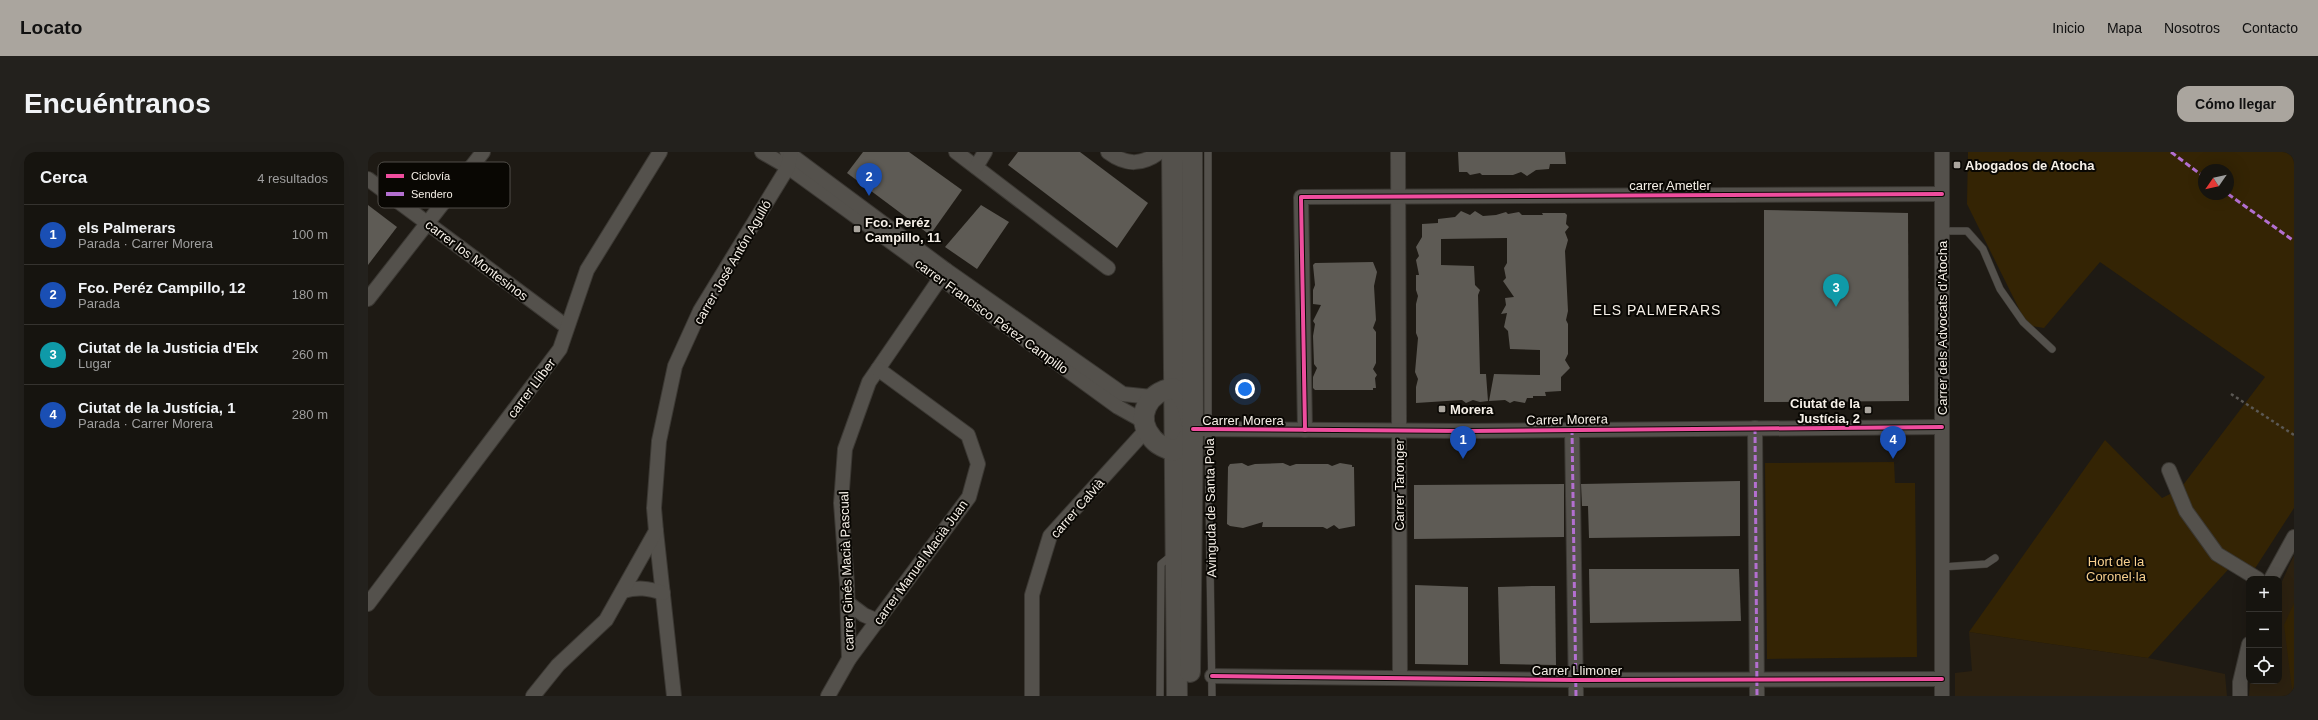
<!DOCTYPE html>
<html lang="es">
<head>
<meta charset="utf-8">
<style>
	body { margin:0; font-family:Helvetica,sans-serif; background:#23211d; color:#f1f3f6 }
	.controls { position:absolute; right:12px; bottom:12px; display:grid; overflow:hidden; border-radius:8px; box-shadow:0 4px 16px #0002 }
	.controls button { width:36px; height:36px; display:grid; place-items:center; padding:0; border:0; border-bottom:1px solid #35332f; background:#16140f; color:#f1f3f6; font:20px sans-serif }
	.compass { position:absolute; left:1830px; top:12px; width:36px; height:36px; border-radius:50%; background:#16140f; box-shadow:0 4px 16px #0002; rotate:236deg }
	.you { position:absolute; left:877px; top:237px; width:14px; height:14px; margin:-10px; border:3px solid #fff; border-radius:50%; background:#1a73e8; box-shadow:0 0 0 6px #1a73e833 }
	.badge { display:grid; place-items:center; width:26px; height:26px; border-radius:50%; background:#aaa59e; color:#fff; font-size:13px; font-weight:700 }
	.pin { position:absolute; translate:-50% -33px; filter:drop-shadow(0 1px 2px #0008) }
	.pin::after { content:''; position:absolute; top:21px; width:14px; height:12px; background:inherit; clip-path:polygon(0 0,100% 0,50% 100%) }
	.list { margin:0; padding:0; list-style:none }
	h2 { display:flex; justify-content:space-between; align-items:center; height:52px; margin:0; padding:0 16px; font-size:17px }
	h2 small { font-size:13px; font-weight:400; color:#9e9e9e }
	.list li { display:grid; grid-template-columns:26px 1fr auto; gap:12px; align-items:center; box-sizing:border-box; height:60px; padding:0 16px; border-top:1px solid #35332f }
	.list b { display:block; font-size:15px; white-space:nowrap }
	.list p { margin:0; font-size:13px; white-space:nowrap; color:#9e9e9e }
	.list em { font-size:13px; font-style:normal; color:#9e9e9e }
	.icon { flex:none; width:22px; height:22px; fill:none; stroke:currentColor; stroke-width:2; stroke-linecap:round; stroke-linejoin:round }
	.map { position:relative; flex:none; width:1926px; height:544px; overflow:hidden; border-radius:12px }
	header { display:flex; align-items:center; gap:24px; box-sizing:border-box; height:56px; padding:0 20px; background:#aaa59e; color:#111 }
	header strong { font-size:19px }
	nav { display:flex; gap:22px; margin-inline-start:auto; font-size:14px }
	.intro { display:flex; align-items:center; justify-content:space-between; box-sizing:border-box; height:96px; padding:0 24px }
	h1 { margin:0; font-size:28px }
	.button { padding:10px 18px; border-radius:12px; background:#aaa59e; color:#111; font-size:14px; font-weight:700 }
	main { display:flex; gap:24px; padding:0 24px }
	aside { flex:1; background:#16140f; border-radius:12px; box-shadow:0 4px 16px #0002 }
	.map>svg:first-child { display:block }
</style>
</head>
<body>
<header>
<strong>Locato</strong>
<nav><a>Inicio</a><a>Mapa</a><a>Nosotros</a><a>Contacto</a></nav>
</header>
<div class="intro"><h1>Encuéntranos</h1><a class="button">Cómo llegar</a></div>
<main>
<aside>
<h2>Cerca<small>4 resultados</small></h2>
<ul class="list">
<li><span class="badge" style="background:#1a4fb4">1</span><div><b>els Palmerars</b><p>Parada · Carrer Morera</p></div><em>100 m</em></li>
<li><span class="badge" style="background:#1a4fb4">2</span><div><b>Fco. Peréz Campillo, 12</b><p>Parada</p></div><em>180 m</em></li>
<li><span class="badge" style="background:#0f9aa8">3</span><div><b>Ciutat de la Justicia d'Elx</b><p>Lugar</p></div><em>260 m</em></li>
<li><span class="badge" style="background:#1a4fb4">4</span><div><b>Ciutat de la Justícia, 1</b><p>Parada · Carrer Morera</p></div><em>280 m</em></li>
</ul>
</aside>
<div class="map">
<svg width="1926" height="544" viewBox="0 0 1926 544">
	<rect width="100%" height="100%" fill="#1e1a14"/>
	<!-- built -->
	<g fill="#2c2110">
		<path d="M1926,403V544H1881L1882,529H1911V436Z"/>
		<path d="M1601,480L1780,506L1857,522L1859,544H1587V521L1604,519Z"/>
	</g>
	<!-- green -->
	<g fill="#342404" fill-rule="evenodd">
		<path d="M1600,0H1926V356L1886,418L1866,411L1780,506L1601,480L1737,288L1794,346L1812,337L1897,225L1732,110L1676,176L1659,173L1599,52ZM1836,18H1860V42H1836Z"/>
		<path d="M1526,310L1527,331H1547L1549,505L1399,507L1397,311Z"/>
		<path d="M1926,451V540L1924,537L1916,473Z"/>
	</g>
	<!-- building -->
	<g fill="#5e5b55">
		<path d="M495,0H541L594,38L562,83L479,21Z"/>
		<path d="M650,0H712L780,51L749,96L640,13Z"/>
		<path d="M1090,0H1197L1198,12H1182L1181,17L1168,18L1159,24L1153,20L1145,23H1114L1112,21L1102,23L1099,20H1091Z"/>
		<path d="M0,53L29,75L0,113Z"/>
		<path d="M613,53L641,70L609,117L577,95Z"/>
		<path d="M1396,58L1540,61L1541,249L1396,250Z"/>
		<path d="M1093,59L1102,63L1107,59L1115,64L1128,63L1138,60L1140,62L1151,60L1154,63H1175L1174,61H1197L1199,63L1198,72L1201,75L1197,80L1200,88L1197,99L1200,159L1198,168L1200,172V202L1197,208L1202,216L1193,225V239L1177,240L1178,244H1165V246H1159L1157,251L1146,249L1142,251L1137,248L1121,249L1126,222L1172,223V198L1142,197L1140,179L1136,175L1139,161L1133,162L1138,153L1137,146L1146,145L1135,129L1138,126L1136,116L1139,111V86L1073,87V113L1106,114L1107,133L1112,138L1110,143L1112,222H1118L1120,249L1112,250L1105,248L1098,251L1094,248L1048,251V235L1050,227L1047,220L1050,186L1048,181V152L1050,144L1048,138V123H1051L1048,108L1051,104L1048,95L1054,85V72L1070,71V67L1087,65Z"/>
		<path d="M1005,110L1009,120L1006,134L1008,168L1005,176L1008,180V211L1005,217L1009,223L1007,226L1008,236H1005V238H947L945,236V225L949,216L946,212L945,184L947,172L945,169L953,153L945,152V138L947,133L945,113L947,111Z"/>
		<path d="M874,311L880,314L887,312L915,311L922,314L928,312H960L964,314L972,311L984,313V315H986L987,374L971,377L966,373L959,377L955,375H894L895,370L875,376L862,374L859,372L860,315L862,312Z"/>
		<path d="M1372,329V384L1221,386L1220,354H1214L1213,332Z"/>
		<path d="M1196,332V385L1046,387V333Z"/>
		<path d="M1221,417H1371L1373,469L1222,471Z"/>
		<path d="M1047,433L1100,435V513L1047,512Z"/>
		<path d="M1164,434H1187L1188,513L1132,512L1130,435Z"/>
	</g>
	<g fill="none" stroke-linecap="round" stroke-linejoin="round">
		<defs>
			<g id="lane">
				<path d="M840,0V277L844,544"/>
				<path d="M1574,79H1599L1615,97L1632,137L1655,170L1684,197"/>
				<path d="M1574,415L1618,412L1627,406"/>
				<path d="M792,544L793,412L804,403"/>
			</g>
			<g id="street">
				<path d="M394,0L420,15L750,255L777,270"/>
				<path d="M419,0L578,118L755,242L784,245"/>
				<path d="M588,0L740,116"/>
				<path d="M740,0C759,14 774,13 792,0"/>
				<path d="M1030,0L1032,525"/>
				<path d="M608,15L617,0"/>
				<path d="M0,27L199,175"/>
				<path d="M0,147L115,0"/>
				<path d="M1387,276L1389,544"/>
				<path d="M825,277L1098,279L1574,275"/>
				<path d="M1204,277L1208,544"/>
				<path d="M937,278L933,45L1574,42"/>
				<path d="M1801,318L1818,359L1849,402L1890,427"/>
				<path d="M288,379L306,544"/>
				<path d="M1903,427L1926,385"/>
				<path d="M255,439C270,435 280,436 295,441"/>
				<path d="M480,451L496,463L510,469"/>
				<path d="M0,452L192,197L219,118L292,0"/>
				<path d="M481,507L479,432L473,351L477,297L501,230L578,118"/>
				<path d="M844,524L1208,528L1574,527"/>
				<path d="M165,544L190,513L238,468L288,379L286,356L291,289L307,214L332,159L420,15L423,0"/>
				<path d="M460,544L481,507L601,345L610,312L600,283L510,217"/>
				<path d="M664,544V443L682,384L779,277"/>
				<path d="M1574,544V0"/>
				<path d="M1872,544V530L1881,492"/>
			</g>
			<g id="secondary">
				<path d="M804,0L809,544"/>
				<path d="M805,236C820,244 821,262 825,277L816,294L805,299C798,296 789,293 784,286C766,265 780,240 805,236Z"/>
				<path d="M822,520L825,277L824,0"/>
			</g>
		</defs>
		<!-- lane casing -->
		<use href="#lane" stroke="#3b3833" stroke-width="8"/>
		<!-- street casing -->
		<use href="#street" stroke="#3b3833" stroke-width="16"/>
		<!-- secondary casing -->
		<use href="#secondary" stroke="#3b3833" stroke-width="22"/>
		<!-- path -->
		<path stroke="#5b5854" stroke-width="2.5" stroke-dasharray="3 3" stroke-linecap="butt" d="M1863,242L1926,283"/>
		<!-- lane -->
		<use href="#lane" stroke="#54514c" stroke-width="7"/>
		<!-- street -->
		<use href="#street" stroke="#54514c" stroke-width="14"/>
		<!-- secondary -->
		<use href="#secondary" stroke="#54514c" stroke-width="20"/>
		<!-- quiet -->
		<g stroke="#b36fd0" stroke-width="3" stroke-dasharray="6 3" stroke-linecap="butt">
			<path d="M1803,0L1836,25"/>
			<path d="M1860,42L1926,89"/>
			<path d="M1387,276L1389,544"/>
			<path d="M1204,277L1208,544"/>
		</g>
		<defs>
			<g id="cycleway">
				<path d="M825,277L1098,279L1574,275"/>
				<path d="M937,278L933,45L1574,42"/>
				<path d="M844,524L1208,528L1574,527"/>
			</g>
		</defs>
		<!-- cycleway casing -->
		<use href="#cycleway" stroke="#090703" stroke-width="6"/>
		<!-- cycleway -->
		<use href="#cycleway" stroke="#ef4d9e" stroke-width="4"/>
	</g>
	<!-- markers -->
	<g fill="#aaa59e" stroke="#090703" stroke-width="1.5">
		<rect x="1585" y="9" width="8" height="8" rx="2"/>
		<rect x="485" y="73" width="8" height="8" rx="2"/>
		<rect x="1070" y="253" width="8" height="8" rx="2"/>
		<rect x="1496" y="254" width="8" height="8" rx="2"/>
	</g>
	<g text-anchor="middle" stroke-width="4" stroke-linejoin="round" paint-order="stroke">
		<!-- poi labels -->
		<g font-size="13" font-weight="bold" fill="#f6f0e8" stroke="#090703" text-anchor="start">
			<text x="1597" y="18">Abogados de Atocha</text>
			<text x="497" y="75">Fco. Peréz<tspan x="497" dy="15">Campillo, 11</tspan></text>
			<text x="1492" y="256" text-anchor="end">Ciutat de la<tspan x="1492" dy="15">Justícia, 2</tspan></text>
			<text x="1082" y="262">Morera</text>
		</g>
		<!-- street labels -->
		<g font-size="13" fill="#f6f0e8" stroke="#090703">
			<text x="1302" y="38">carrer Ametler</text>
			<text transform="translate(109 108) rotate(37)" y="5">carrer los Montesinos</text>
			<text transform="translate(364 110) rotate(-60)" y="5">carrer José Antón Agulló</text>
			<text transform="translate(624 164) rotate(36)" y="5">carrer Francisco Pérez Campillo</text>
			<text transform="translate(1574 176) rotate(-90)" y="5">Carrer dels Advocats d'Atocha</text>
			<text transform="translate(163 236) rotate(-53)" y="5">carrer Llíber</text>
			<text transform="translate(1199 267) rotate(-1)" y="5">Carrer Morera</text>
			<text x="875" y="273">Carrer Morera</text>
			<text transform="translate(1031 333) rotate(-90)" y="5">Carrer Taronger</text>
			<text transform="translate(709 356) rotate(-49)" y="5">carrer Calvià</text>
			<text transform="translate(842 356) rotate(-91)" y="5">Avinguda de Santa Pola</text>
			<text transform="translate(552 410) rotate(-54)" y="5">carrer Manuel Macià Juan</text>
			<text transform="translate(478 419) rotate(-92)" y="5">carrer Ginés Macià Pascual</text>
			<text x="1209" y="523">Carrer Llimoner</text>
		</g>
		<!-- park labels -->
		<g font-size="13" fill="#f8d08e" stroke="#090703">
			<text x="1748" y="414">Hort de la<tspan x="1748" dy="15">Coronel·la</tspan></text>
		</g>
		<!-- neighbourhood labels -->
		<g font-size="14" letter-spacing="1" fill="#f6f0e8" stroke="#090703">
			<text x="1289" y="163">ELS PALMERARS</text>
		</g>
	</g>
	<!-- legend -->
	<rect x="10" y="10" width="132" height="46" rx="6" fill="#090703" stroke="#504d48" stroke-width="1"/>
	<rect x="18" y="22" width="18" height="4" fill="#ef4d9e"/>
	<rect x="18" y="40" width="18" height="4" fill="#b36fd0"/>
	<g font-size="11" fill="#f6f0e8">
		<text x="43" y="28">Ciclovía</text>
		<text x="43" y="46">Sendero</text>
	</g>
</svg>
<div class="controls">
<button>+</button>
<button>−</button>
<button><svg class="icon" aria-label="locate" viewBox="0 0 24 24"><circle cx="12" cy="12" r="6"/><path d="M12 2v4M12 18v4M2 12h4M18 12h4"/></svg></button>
</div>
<svg class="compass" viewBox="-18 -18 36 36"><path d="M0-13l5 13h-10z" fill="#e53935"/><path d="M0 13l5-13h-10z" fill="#9e9e9e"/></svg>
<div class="you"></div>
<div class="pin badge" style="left:1095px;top:307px;background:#1a4fb4">1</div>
<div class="pin badge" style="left:501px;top:44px;background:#1a4fb4">2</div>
<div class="pin badge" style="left:1468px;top:155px;background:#0f9aa8">3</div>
<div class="pin badge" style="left:1525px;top:307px;background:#1a4fb4">4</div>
</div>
</main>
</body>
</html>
